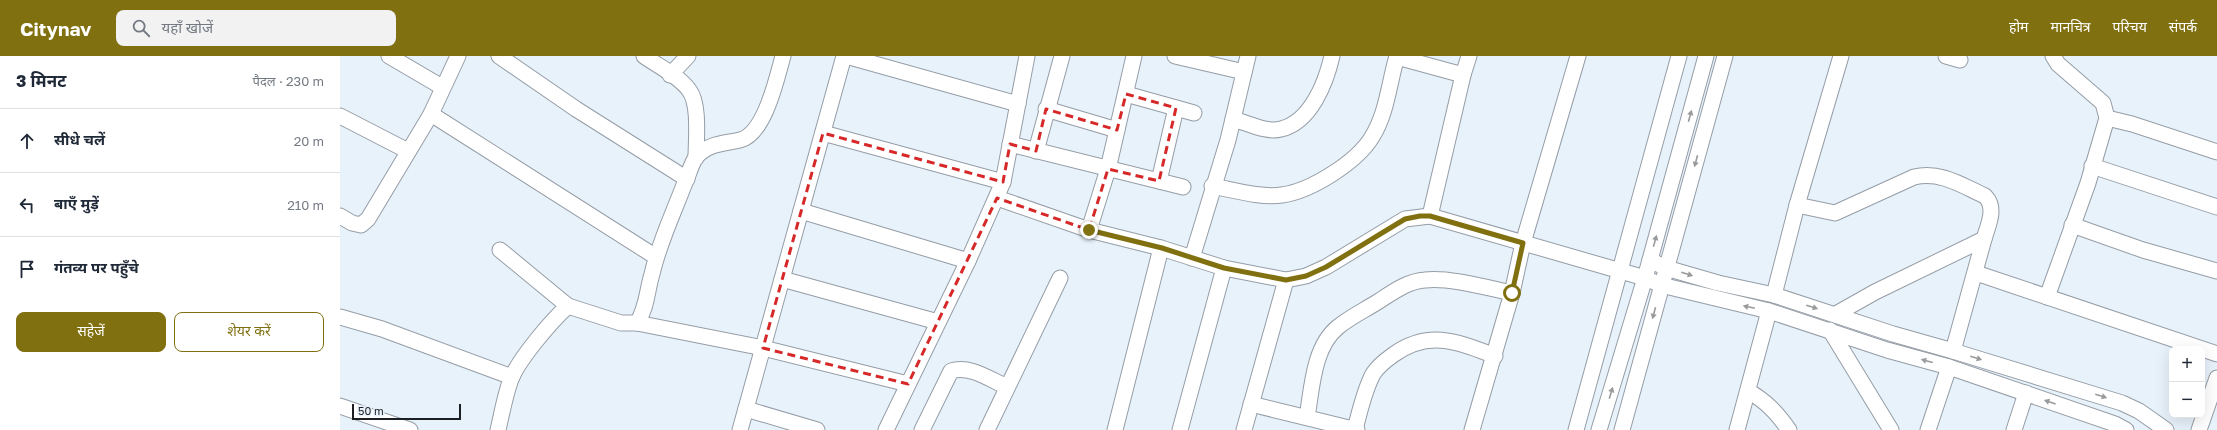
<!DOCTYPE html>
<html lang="hi">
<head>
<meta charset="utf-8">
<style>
	body { margin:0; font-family:"Golos Text","Noto Sans Devanagari",sans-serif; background:#f2f2f3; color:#1f2937 }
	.controls { position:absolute; right:12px; bottom:12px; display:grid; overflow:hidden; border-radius:8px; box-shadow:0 4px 16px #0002 }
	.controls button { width:36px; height:36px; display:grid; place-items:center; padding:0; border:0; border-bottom:1px solid #e0e1e3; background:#fff; color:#1f2937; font:20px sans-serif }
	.scale { position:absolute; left:12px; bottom:10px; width:109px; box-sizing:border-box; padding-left:4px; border:2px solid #1b1e22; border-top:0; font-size:11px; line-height:14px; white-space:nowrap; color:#1b1e22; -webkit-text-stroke:3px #e8f2fb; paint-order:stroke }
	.stop { position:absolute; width:12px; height:12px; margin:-9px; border:3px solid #817010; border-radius:50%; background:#fff }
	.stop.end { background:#817010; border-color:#fff; box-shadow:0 1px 4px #0008 }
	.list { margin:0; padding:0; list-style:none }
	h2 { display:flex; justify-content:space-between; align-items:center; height:52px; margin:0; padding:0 16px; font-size:17px }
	h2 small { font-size:13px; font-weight:400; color:#747a83 }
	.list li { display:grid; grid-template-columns:26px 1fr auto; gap:12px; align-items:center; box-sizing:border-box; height:64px; padding:0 16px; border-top:1px solid #e0e1e3 }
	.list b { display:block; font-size:15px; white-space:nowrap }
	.list em { font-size:13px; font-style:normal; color:#747a83 }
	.actions { display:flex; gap:8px; padding:12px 16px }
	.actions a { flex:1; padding:9px 0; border:1px solid #817010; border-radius:8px; text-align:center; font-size:14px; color:#817010 }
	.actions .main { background:#817010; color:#fff }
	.icon { flex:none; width:22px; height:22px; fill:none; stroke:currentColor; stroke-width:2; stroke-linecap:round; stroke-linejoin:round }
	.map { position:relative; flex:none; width:1877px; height:374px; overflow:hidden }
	header { display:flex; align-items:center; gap:24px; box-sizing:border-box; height:56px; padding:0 20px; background:#817010; color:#fff }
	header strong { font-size:19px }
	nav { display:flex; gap:22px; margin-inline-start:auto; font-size:14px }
	.search { width:280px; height:36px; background:#f2f2f3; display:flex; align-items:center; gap:10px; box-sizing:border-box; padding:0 14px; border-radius:8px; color:#747a83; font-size:15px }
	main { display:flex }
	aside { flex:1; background:#fff }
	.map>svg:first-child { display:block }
</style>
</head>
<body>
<header>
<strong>Citynav</strong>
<div class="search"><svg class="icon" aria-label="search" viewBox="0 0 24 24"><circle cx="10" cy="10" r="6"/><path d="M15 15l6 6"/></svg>यहाँ खोजें</div>
<nav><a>होम</a><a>मानचित्र</a><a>परिचय</a><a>संपर्क</a></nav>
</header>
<main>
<aside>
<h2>3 मिनट<small>पैदल · 230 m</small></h2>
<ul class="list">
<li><svg class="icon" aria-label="ahead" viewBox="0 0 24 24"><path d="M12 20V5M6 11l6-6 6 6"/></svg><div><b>सीधे चलें</b></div><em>20 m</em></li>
<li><svg class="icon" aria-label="left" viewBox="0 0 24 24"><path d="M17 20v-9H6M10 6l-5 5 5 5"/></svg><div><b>बाएँ मुड़ें</b></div><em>210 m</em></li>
<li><svg class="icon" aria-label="arrive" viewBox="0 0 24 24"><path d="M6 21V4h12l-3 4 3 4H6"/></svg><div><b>गंतव्य पर पहुँचे</b></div></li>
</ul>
<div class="actions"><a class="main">सहेजें</a><a>शेयर करें</a></div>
</aside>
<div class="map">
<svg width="1877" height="374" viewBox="0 0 1877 374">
	<rect width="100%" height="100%" fill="#e8f2fb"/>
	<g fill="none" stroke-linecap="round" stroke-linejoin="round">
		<defs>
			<g id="minor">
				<path d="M49,0L102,31"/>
				<path d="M159,0L236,53L347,123"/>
				<path d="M304,0C318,10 339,20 349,34C360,48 356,84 356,102"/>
				<path d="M506,0L678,48"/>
				<path d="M835,0L904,16"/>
				<path d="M1606,0L1620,4"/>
				<path d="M1057,1L1123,19"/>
				<path d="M330,19L348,0"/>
				<path d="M786,38L854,57"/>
				<path d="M706,53L777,74"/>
				<path d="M91,58L316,201"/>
				<path d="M0,60L68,95"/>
				<path d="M1767,62L1792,68L1877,96"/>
				<path d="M893,63C908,67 926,77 941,73C971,66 986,26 992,0"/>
				<path d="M483,77L663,126"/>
				<path d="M670,88L843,131"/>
				<path d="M696,95L722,0"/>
				<path d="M1752,110L1877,151"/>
				<path d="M819,125L836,52"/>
				<path d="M872,130C894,134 920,142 942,139C971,135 1017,106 1032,81C1047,57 1049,27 1057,0"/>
				<path d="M657,142L749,174L821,192L884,212L946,224L966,220L986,211L1065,163L1090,160L1305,222L1321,229L1429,255L1547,294L1609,311L1775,368L1786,374"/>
				<path d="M1457,149L1495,157L1574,121C1601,115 1621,129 1645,140C1657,152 1648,169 1644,183"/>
				<path d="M461,155L628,205"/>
				<path d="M0,160L12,167L21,169L28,163L91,58L118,0"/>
				<path d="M1090,160L1123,19L1129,0"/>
				<path d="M1732,169L1803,194L1877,215"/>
				<path d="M749,174L768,113L794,0"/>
				<path d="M160,194L228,250"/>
				<path d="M852,202L888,84L908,0"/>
				<path d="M1310,204L1326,212L1378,227L1434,239L1553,278L1613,295L1782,347L1799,355L1826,374"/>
				<path d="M1636,217L1877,298"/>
				<path d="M442,223L598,266"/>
				<path d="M1434,239L1457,149L1501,0"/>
				<path d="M1707,241L1748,127L1767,62L1763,47L1718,8L1713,0"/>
				<path d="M1496,258L1535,236L1644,183L1613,295"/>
				<path d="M0,261L42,273L172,321"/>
				<path d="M297,267L423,292L568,328"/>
				<path d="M1490,274L1551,374"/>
				<path d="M1408,335C1426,345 1437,357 1449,374"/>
				<path d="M911,348L1017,374"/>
				<path d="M0,350L70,374"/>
				<path d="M406,353L477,374"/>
				<path d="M967,361C972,333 973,291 998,271C1010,261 1025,254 1039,245C1053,236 1068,225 1085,224C1109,221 1148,232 1172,237"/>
				<path d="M1015,373C1020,355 1024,335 1033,318C1038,310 1046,304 1053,299C1089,273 1118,286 1155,300"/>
				<path d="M158,374C162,357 165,339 171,323C179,303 212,264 228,250L281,267H297C307,252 307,234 312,218C319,187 333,158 344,129C348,121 351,108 356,101C369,87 383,88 400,84C425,78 437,21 443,0"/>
				<path d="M400,374L504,0"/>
				<path d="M546,374L628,205L663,126L687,0"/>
				<path d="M582,374L611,315C630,309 649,323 667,331"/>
				<path d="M647,374L720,222"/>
				<path d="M775,374L821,192"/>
				<path d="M840,374L884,212"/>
				<path d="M904,374L946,224"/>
				<path d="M1132,374L1172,237L1183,187L1238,0"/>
				<path d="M1236,374L1339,0"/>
				<path d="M1259,374L1305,222L1366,0"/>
				<path d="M1282,374L1385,0"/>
				<path d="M1397,374L1429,255"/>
				<path d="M1588,374L1609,311"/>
				<path d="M1674,374L1686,337"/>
				<path d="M1859,374L1877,322"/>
			</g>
		</defs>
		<!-- minor casing -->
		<use href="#minor" stroke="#959da6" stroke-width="17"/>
		<!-- minor -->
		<use href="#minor" stroke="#fff" stroke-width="15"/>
	</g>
	<!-- one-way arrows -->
	<defs><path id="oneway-solid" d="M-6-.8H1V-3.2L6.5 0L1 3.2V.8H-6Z"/></defs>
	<g fill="#989a9c">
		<use href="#oneway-solid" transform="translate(1350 60) rotate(-75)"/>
		<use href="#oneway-solid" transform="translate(1356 105) rotate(105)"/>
		<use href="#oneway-solid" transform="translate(1315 185) rotate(-75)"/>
		<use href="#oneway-solid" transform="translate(1347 218) rotate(17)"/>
		<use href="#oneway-solid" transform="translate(1409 251) rotate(-168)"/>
		<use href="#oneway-solid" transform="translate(1472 251) rotate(17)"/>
		<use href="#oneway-solid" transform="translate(1314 257) rotate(105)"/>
		<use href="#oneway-solid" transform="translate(1636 302) rotate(17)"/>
		<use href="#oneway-solid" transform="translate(1587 305) rotate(-165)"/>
		<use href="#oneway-solid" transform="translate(1271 337) rotate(-73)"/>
		<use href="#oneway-solid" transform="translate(1761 340) rotate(17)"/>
		<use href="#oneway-solid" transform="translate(1710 346) rotate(-161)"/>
	</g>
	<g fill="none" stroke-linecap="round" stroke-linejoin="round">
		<!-- route -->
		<path stroke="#817010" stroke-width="5" d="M749,174L822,192L884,212L946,224L966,220L986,211L1065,163L1080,160H1090L1183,187L1172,237"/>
	</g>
	<!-- marked area -->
	<path fill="none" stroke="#d62828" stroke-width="3" stroke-dasharray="8 5" stroke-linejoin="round" d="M786,38L836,52L819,125L768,113L749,174L657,142L568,328L423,292L483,77L663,126L670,88L696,95L706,53L777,74Z"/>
</svg>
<div class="controls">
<button>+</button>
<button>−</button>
</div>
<div class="scale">50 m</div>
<div class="stop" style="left:1172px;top:237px"></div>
<div class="stop end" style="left:749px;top:174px"></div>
</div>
</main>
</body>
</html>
